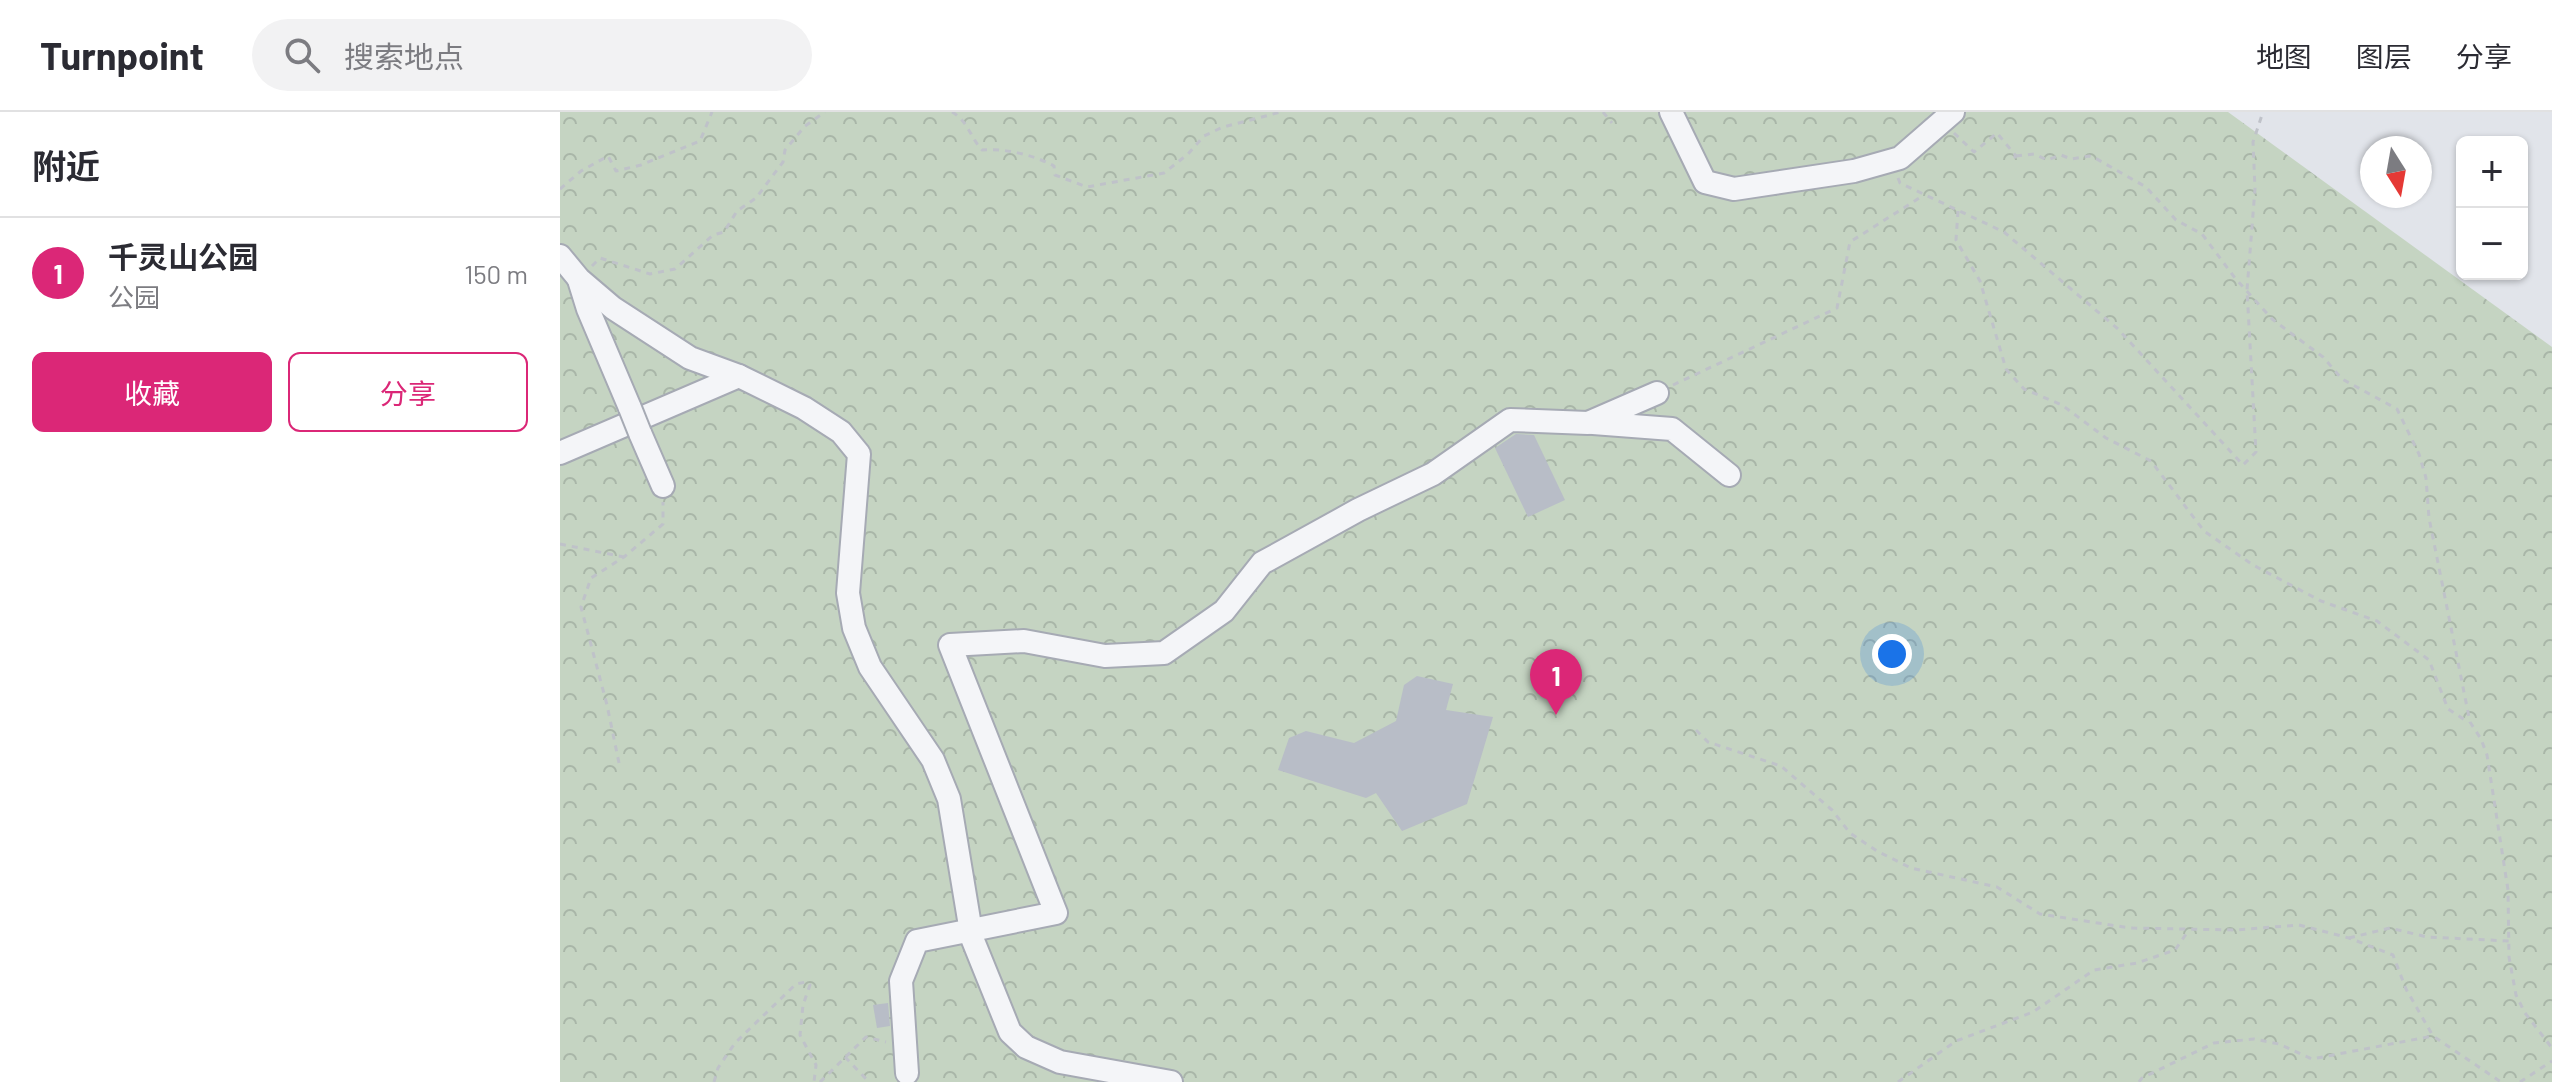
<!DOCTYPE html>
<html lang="zh">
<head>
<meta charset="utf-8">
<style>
	body { margin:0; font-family:Barlow,"Noto Sans SC",sans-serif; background:#f2f2f3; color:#2b2b33 }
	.controls { position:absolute; right:24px; top:24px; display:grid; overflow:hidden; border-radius:12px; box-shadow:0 2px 6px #0004 }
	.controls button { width:72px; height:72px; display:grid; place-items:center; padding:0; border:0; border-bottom:2px solid #e1e1e2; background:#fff; color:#2b2b33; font:40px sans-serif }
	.compass { position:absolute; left:1800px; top:24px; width:72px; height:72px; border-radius:50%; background:#fff; box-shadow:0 2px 6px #0004; rotate:169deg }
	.you { position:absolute; left:1332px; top:542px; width:28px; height:28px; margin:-20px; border:6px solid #fff; border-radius:50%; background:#1a73e8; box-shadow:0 0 0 12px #1a73e833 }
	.badge { display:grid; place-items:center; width:52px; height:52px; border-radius:50%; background:#db2777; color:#fff; font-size:26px; font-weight:700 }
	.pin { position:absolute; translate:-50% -66px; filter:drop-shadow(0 2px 4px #0008) }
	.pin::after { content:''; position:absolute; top:42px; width:28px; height:24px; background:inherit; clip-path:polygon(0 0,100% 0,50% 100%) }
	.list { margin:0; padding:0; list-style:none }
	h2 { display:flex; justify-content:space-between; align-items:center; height:104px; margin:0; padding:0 32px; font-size:34px }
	h2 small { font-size:26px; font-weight:400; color:#7c7c81 }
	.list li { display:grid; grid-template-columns:52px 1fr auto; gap:24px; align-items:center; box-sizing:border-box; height:112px; padding:0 32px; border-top:2px solid #e1e1e2 }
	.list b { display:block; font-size:30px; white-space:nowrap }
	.list p { margin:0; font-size:26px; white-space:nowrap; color:#7c7c81 }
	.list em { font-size:26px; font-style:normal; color:#7c7c81 }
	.actions { display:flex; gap:16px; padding:24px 32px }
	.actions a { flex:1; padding:18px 0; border:2px solid #db2777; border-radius:12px; text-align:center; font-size:28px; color:#db2777 }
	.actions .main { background:#db2777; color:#fff }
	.icon { flex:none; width:44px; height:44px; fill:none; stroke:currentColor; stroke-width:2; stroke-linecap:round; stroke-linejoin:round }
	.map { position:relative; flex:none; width:1992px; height:970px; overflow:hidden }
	header { display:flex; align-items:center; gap:48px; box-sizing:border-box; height:112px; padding:0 40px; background:#fff; border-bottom:2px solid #e1e1e2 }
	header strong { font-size:38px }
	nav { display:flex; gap:44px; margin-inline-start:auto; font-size:28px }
	.search { width:560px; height:72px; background:#f2f2f3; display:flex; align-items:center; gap:20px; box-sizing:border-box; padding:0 28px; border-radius:44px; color:#7c7c81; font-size:30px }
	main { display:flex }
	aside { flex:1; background:#fff }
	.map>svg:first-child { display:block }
</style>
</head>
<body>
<header>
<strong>Turnpoint</strong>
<div class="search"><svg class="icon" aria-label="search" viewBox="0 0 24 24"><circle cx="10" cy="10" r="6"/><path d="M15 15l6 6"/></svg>搜索地点</div>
<nav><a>地图</a><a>图层</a><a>分享</a></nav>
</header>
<main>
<aside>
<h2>附近<small></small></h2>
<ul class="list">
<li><span class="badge">1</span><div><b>千灵山公园</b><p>公园</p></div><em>150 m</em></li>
</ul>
<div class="actions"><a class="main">收藏</a><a>分享</a></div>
</aside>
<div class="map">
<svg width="1992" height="970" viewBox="0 0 1992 970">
	<defs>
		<pattern id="park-crowns" width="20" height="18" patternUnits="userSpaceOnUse" patternTransform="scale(2)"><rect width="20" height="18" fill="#c5d4c2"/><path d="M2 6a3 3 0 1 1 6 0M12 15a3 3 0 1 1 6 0" fill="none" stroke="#a9b6a8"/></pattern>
	</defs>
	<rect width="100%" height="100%" fill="#e1e4ea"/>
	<!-- park -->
	<path fill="url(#park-crowns)" d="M0,0H1668L1992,235V970H0Z"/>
	<!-- building -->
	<g fill="#b8bdc7">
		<path d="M956,322L974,323L1005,388L968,405L935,336Z"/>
		<path d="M857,564L893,572L886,598L933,605L907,692L842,719L816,681L806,686L718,658L729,626L746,619L794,631L836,609L844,573Z"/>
		<path d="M328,891L330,914L317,916L313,893Z"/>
	</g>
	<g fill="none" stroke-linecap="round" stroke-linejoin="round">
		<defs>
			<g id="minor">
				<path d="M1111,0L1145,70L1174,77L1294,59L1340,46L1393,0"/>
				<path d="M0,144L19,167L53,196L130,246L179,264L244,296L281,320L299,342L288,481L294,516L310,555L373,648L389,687L412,826L450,920L466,935L500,950L611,970"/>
				<path d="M19,168L28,197L70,296"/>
				<path d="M1033,311L1112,317L1169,363"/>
				<path d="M80,321L103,374"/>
				<path d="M0,341L179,264"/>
				<path d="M347,961L341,869L357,829L496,801L390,533L464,529L545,544L604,541L664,499L702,451L798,398L873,362L950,308L1028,311L1097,281"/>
			</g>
		</defs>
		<!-- minor casing -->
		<use href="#minor" stroke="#a6aab4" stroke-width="26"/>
		<!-- path -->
		<g stroke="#bfc2c9" stroke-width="3" stroke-dasharray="6 6" stroke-linecap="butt">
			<path d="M392,0C408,9 410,25 422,38C445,36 474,43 494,54L495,63L527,75L604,61L628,42L644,24L663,15L721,0"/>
			<path d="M1043,0L1052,11"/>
			<path d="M1394,21L1414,40L1437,21L1456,44L1450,49"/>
			<path d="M1456,44L1474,42L1487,48L1501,43L1511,47L1529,44L1535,46L1586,75L1616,108L1642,122L1675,166L1712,207L1763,245L1782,267L1837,297L1859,342L1866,366L1869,406L1910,610L1921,627L1927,643L1948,778L1949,845L1956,883L1965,901L1992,936"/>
			<path d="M1338,66L1340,71L1444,120L1558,217L1683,353L1696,340L1687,178L1695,77L1693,30L1703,0"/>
			<path d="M0,77L21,59L48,44L56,59L81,53L140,29L152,0"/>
			<path d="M1398,99L1396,128L1420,169L1446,257L1464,277L1502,293L1546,326L1591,349L1644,419L1693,453L1761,489L1817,509L1869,548L1888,597L1908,610"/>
			<path d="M32,154L40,146L90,162L115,157L153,123L164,120L177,99L196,86L223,50L225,38L245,14L265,0"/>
			<path d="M1113,273L1277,196L1290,130L1364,83"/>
			<path d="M0,432L64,445"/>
			<path d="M1136,618L1148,630L1221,654L1272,698L1290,721L1317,739L1351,756L1437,775L1480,802L1570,816L1675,818L1739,813L1789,826L1833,843L1846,877L1873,924L1941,970"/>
			<path d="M59,651L47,593L21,495L31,466L64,445L103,412V390"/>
			<path d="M1789,826L1830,816L1867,825L1949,829"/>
			<path d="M285,945L309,970"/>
			<path d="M154,970L158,956L175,931L236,872L246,870L250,873L243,893L240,923L256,953L254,970"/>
			<path d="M260,970L306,925L326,930"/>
			<path d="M1338,970L1396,929L1473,900L1534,858L1577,851L1615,838L1629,818"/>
			<path d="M1579,970L1582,966L1654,931L1694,927L1719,932L1752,947L1873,924"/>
			<path d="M1960,970L1992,949"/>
		</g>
		<!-- minor -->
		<use href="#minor" stroke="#f4f5f8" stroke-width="22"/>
		<defs>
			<path id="minor-bridge" d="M70,296L80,321"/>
		</defs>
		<!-- minor-bridge casing -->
		<use href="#minor-bridge" stroke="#a6aab4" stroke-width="26" stroke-linecap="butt"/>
		<!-- minor-bridge -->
		<use href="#minor-bridge" stroke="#f4f5f8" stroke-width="22"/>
	</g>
</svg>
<div class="controls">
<button>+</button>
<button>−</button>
</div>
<svg class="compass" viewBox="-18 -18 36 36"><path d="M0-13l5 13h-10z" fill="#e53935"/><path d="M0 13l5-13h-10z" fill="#7c7c81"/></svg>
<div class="you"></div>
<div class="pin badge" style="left:996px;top:603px">1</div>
</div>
</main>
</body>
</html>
